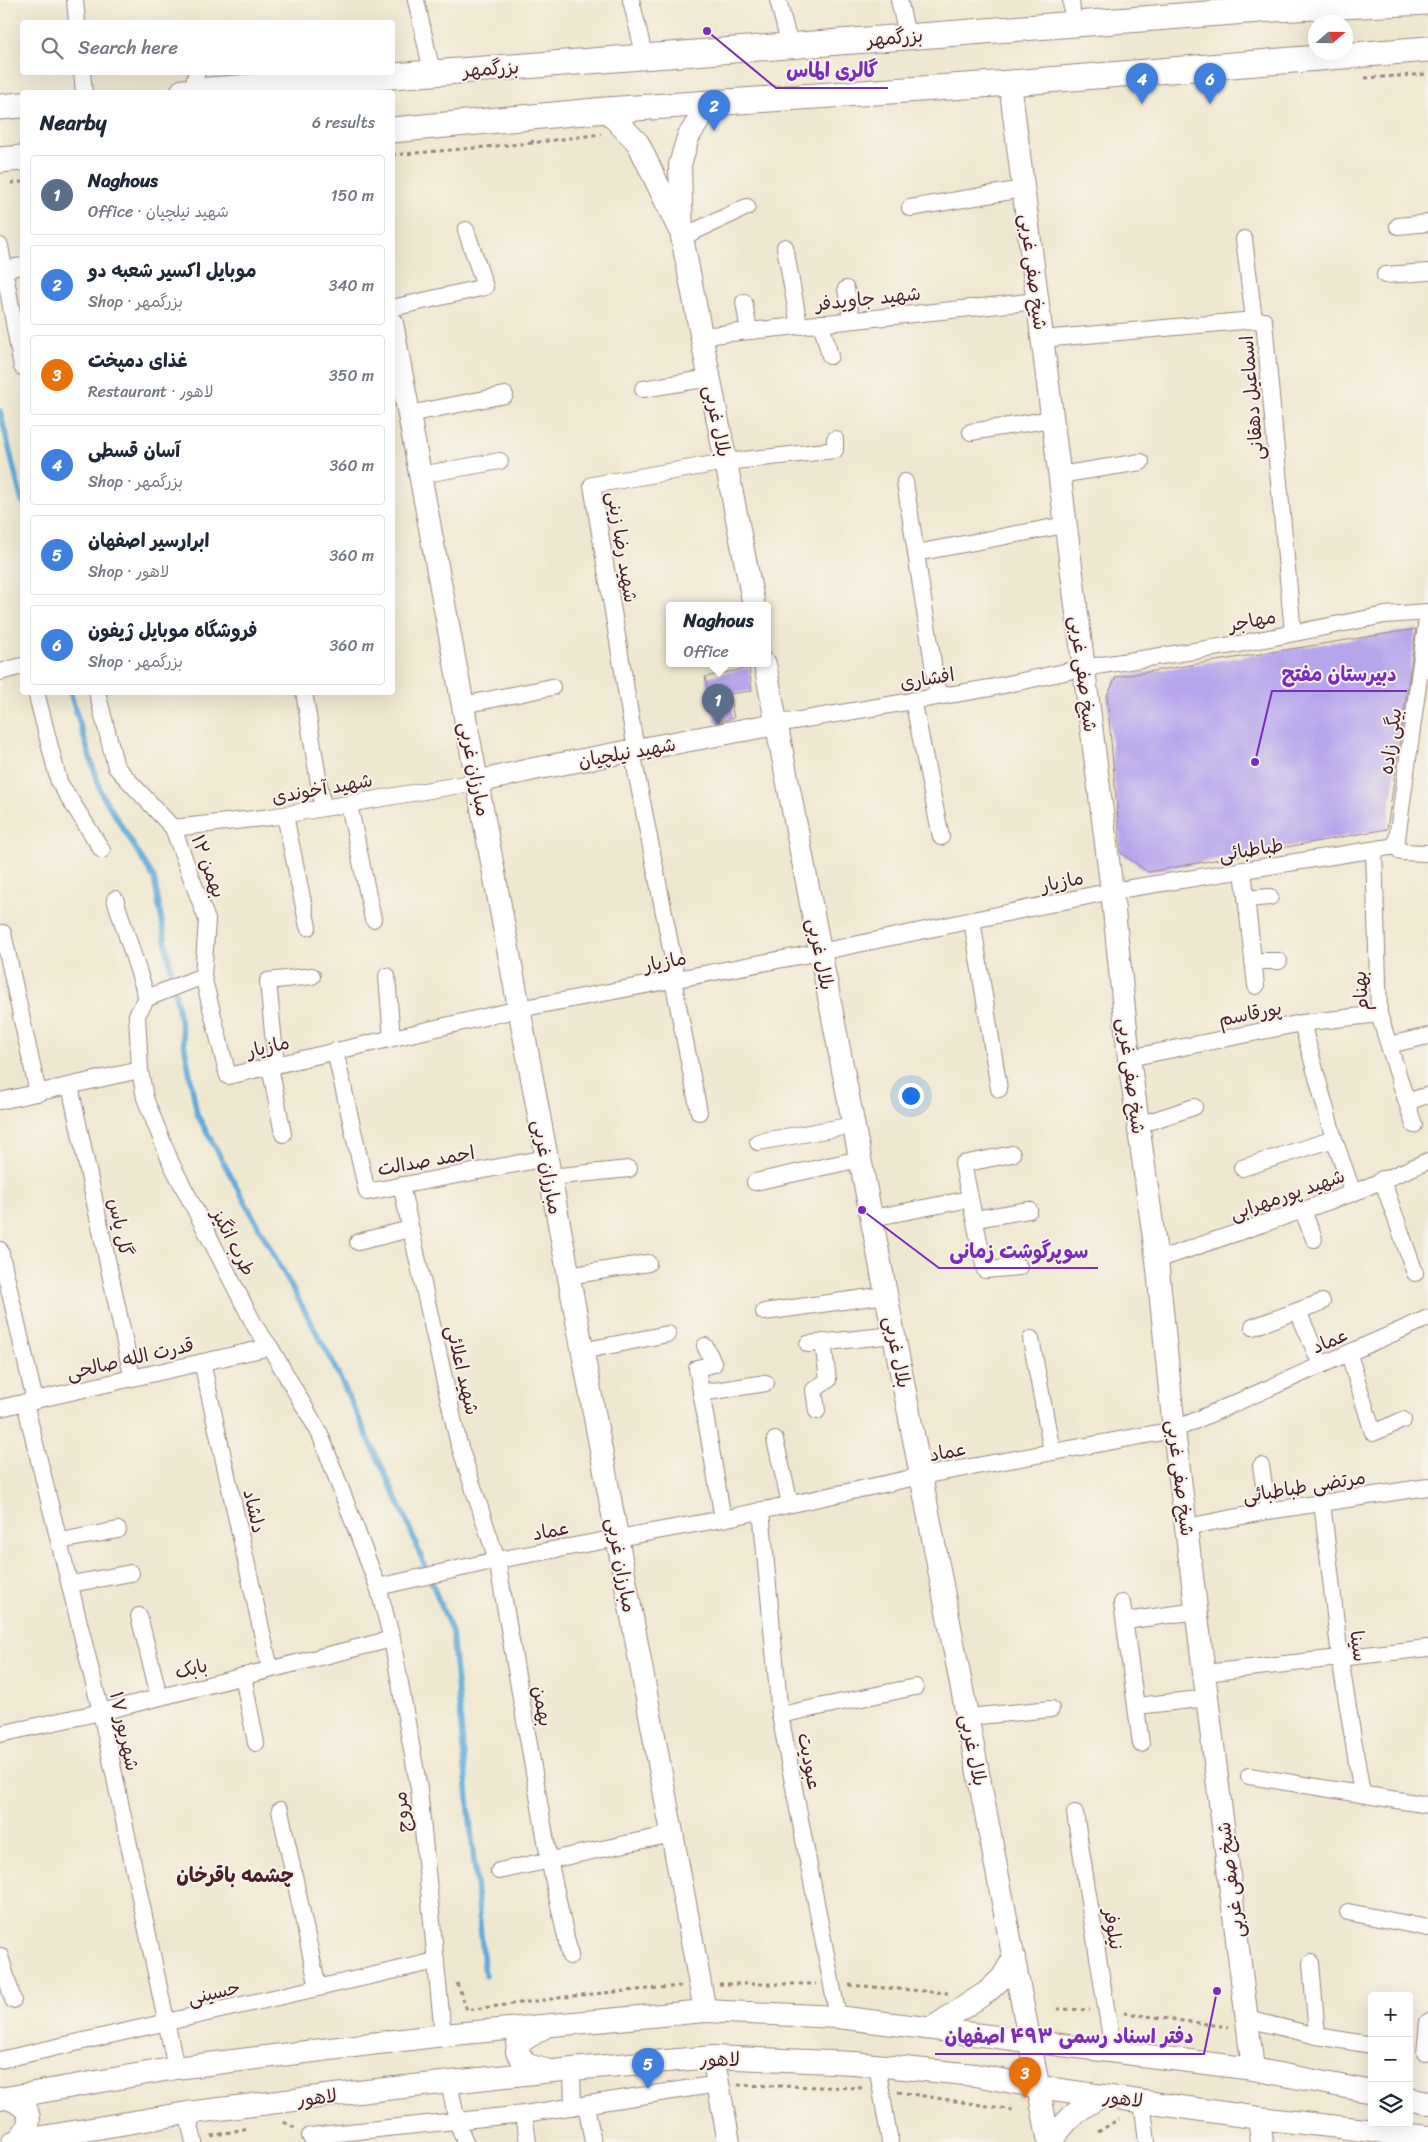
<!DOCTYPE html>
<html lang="en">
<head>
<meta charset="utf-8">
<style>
	body { margin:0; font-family:Sriracha,"Playpen Sans Arabic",sans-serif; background:#f6f6f7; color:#1f2937 }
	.controls { position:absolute; right:15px; bottom:15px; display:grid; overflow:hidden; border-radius:5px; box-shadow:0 5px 20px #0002 }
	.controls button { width:45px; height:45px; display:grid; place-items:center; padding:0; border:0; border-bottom:1px solid #e0e1e3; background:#fff; color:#1f2937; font:25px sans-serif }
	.compass { position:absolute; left:1308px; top:15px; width:45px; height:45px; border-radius:50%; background:#fff; box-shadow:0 5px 20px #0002; rotate:70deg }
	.you { position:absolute; left:910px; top:1095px; width:18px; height:18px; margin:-12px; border:4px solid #fff; border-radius:50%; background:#1a73e8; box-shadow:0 0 0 8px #1a73e833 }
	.badge { display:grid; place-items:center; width:32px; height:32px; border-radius:50%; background:#b5179e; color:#fff; font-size:16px; font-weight:700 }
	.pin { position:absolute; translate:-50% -41px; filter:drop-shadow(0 1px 2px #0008) }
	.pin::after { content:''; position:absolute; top:26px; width:18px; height:15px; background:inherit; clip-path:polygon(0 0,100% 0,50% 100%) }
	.popup { position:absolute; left:666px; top:602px; width:105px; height:65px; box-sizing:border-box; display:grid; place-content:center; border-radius:5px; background:#fff; filter:drop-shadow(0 1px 4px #0005); font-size:16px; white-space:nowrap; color:#747a83 }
	.popup b { font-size:19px; color:#1f2937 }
	.popup::after { content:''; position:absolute; left:50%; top:100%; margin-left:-10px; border:10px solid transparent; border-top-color:#fff }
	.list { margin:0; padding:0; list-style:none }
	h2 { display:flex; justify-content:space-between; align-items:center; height:65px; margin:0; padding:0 20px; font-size:21px }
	h2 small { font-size:16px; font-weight:400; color:#747a83 }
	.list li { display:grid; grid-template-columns:32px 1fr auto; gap:15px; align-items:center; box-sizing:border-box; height:80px; margin:0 10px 10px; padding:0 10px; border:1px solid #e0e1e3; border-radius:5px }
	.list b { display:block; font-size:19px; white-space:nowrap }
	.list p { margin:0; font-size:16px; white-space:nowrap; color:#747a83 }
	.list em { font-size:16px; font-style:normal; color:#747a83 }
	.icon { flex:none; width:28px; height:28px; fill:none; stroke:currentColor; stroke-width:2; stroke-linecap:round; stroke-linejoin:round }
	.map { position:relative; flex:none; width:1428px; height:2142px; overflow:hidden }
	.search { position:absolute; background:#fff; box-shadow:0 5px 20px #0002; left:20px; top:20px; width:375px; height:55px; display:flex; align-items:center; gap:12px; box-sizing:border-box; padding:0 18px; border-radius:5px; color:#747a83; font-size:19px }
	.panel { position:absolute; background:#fff; box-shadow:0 5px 20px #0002; left:20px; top:90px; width:375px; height:605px; border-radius:5px }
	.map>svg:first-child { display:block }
</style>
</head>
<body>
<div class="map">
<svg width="1428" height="2142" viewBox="0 0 1428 2142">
	<rect width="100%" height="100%" fill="#f7f3e8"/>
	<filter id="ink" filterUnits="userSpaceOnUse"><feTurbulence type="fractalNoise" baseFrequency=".02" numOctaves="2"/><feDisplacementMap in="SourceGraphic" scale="10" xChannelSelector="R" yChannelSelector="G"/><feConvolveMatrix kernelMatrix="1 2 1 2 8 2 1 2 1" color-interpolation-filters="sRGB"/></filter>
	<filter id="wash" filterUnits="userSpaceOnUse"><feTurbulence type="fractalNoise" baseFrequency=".0096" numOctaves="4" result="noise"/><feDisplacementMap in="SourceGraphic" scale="20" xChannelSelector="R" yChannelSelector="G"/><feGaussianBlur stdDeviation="1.12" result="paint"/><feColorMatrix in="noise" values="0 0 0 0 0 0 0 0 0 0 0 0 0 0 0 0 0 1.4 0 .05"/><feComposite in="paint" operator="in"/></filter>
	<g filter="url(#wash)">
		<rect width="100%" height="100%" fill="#efe8d0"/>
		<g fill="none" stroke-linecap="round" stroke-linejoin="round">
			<!-- stream -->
			<g stroke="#62abda" stroke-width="5.5">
				<path d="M0,411L22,502"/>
				<path d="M70,692L101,793L154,878L197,1114L331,1359L402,1510L452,1632L485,1976"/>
			</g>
		</g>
		<g id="blocks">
			<!-- building -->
			<g fill="#b7a5ec">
				<path d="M1416,629L1387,829L1148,872L1121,853L1107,696L1116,677Z"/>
				<path d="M749,668L752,691L729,694L734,718L715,722L705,677Z"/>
			</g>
		</g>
	</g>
	<g filter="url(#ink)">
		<use href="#blocks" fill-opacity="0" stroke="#9c847e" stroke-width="1"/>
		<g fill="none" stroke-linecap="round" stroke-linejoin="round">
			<defs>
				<g id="street">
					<path d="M75,0L77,22"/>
					<path d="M416,0L432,72"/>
					<path d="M631,0L645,58"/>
					<path d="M778,0L790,46"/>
					<path d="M899,0L907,35"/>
					<path d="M1071,0L1073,24"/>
					<path d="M82,72L84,92"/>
					<path d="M191,92L197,72"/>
					<path d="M910,208L1023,189"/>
					<path d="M1398,226L1428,223"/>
					<path d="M682,237L747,207"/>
					<path d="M1244,239L1254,320"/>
					<path d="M0,246L22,367"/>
					<path d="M785,247L799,325"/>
					<path d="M4,269L22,266"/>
					<path d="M1385,275L1428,272"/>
					<path d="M846,289L852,320"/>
					<path d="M744,302L749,331"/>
					<path d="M392,308L485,287L466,230"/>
					<path d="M821,323L830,356"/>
					<path d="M702,336L1038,301"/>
					<path d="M1042,339L1254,320L1264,321L1293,633"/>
					<path d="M643,389L710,378"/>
					<path d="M409,414L505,395"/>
					<path d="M971,432L1052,419"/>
					<path d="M420,475L500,461"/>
					<path d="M1059,475L1141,462"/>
					<path d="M905,482L938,696"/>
					<path d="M916,553L1065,525"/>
					<path d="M0,672L22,666"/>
					<path d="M36,692L59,782L102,850"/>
					<path d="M97,692L116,767L173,828L207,920L203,976L228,1076L519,1009L820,952L1112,891L1396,846"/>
					<path d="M304,692L323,808"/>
					<path d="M913,700L941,837"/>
					<path d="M463,705L552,687"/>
					<path d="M776,724L990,688L1083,668L1239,644L1385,615L1428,612"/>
					<path d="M636,750L592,485L726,462L835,450V439"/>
					<path d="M632,751L677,979"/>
					<path d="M349,804L373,919"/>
					<path d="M285,815L308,927"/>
					<path d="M173,828L271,817L477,782"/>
					<path d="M1396,846L1428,612"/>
					<path d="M1396,846L1401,852L1428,853"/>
					<path d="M1374,850L1379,1014L1414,1125"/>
					<path d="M1243,870L1256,986"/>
					<path d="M115,899L147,998L137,1015L140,1070L145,1098L171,1163L256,1328L270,1347L320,1434L378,1587L392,1639L419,1789L443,2035"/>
					<path d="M1246,899L1270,897"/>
					<path d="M972,920L999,1089"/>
					<path d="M3,933L38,1093"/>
					<path d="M1253,961H1279"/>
					<path d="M387,976L392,1038"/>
					<path d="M673,980L699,1112"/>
					<path d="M147,998L203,976"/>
					<path d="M1302,1023L1334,1139L1353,1193"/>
					<path d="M1389,1045L1428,1036"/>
					<path d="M335,1051L367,1192L547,1158"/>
					<path d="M1129,1058L1302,1023L1379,1014"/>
					<path d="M276,1064L268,981L312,976"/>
					<path d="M270,1066L283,1134"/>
					<path d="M70,1086L132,1376"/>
					<path d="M0,1101L140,1070"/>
					<path d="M1407,1102L1428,1095"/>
					<path d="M1139,1125L1194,1107"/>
					<path d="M758,1142L854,1125"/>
					<path d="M1012,1154L963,1164L985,1270L1019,1267"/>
					<path d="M1242,1168L1334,1139"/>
					<path d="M550,1177L629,1169"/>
					<path d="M1382,1179L1415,1273"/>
					<path d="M755,1182L860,1159"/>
					<path d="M401,1185L458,1441L497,1560L549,1859L570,1956"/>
					<path d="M1303,1211L1314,1239"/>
					<path d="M872,1218L970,1199"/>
					<path d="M975,1219L1029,1210"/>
					<path d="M358,1242L410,1229"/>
					<path d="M0,1250L35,1401"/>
					<path d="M1157,1260L1353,1193L1428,1161"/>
					<path d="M569,1276L648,1263"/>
					<path d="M1298,1311L1321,1365"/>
					<path d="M764,1312L886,1295"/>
					<path d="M1253,1327L1322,1302"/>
					<path d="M1031,1339L1052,1452"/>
					<path d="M808,1344L894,1335"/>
					<path d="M705,1346L714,1364L697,1368L723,1519"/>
					<path d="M582,1351L668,1334"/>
					<path d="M1349,1354L1373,1433L1403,1420"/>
					<path d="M202,1362L270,1669"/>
					<path d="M701,1393L766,1383"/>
					<path d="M25,1403L101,1712L176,2068"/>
					<path d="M0,1408L270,1347"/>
					<path d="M817,1411L814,1390L828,1380L823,1342"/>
					<path d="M775,1440L790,1503"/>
					<path d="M1261,1466L1268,1511"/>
					<path d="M1322,1502L1340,1658L1362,1794"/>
					<path d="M761,1510L780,1715L838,2017"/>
					<path d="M1187,1527L1268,1511L1428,1487"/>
					<path d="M60,1541L118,1530"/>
					<path d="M71,1584L131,1573"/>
					<path d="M378,1587L497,1560L723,1519L921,1476L1174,1430L1428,1318"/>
					<path d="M1122,1603L1141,1744"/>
					<path d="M139,1616L159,1696"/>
					<path d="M1125,1621L1197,1611"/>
					<path d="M1205,1673L1428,1648"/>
					<path d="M243,1676L256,1743"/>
					<path d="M1137,1706L1208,1698"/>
					<path d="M780,1715L915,1687"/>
					<path d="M968,1717L1051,1709"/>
					<path d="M0,1734L101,1712L392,1639"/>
					<path d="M1249,1776L1428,1805"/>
					<path d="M280,1810L318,1988"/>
					<path d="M1075,1813L1113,2051"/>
					<path d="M499,1871L672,1834"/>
					<path d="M1348,1912L1428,1928"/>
					<path d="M0,1956L13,2000"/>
					<path d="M1311,1963L1317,2036"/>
					<path d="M1247,2019L1317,2036L1372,2045"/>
					<path d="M1425,2053L1428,2022"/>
					<path d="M0,2060L436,1961"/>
					<path d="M877,2066L890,2142"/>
					<path d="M572,2069L573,2107"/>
					<path d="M449,2082L457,2121L465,2142"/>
					<path d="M1142,2100L1147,2142"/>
					<path d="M586,2105L593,2142"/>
					<path d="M187,2113L194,2142"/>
					<path d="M524,2114L528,2142"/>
					<path d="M310,2136L524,2114L718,2084"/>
				</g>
				<g id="secondary">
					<path d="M1010,83L1112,891L1129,1058L1157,1260L1174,1430L1253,2069"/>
					<path d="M710,103L688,137L680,165L682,237L754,606"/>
					<path d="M606,110L638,143L679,229"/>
					<path d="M392,323L705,2011"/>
					<path d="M765,664L1049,2142"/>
					<path d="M477,782L534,769L776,724"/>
					<path d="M543,2028L518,2043L517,2052L527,2065L546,2070"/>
					<path d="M932,2028L987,1992L1002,1978L1014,1958"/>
					<path d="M713,2057L729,2142"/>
					<path d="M7,2098C32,2107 36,2122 17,2141"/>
					<path d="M0,2099L176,2068L443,2035L705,2011L838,2017L1253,2069L1372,2092"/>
					<path d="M1409,2099L1428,2103"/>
					<path d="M1259,2118L1262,2142"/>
					<path d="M13,2142L187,2113L367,2091L572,2069L713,2057L854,2063L975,2075L1039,2087L1259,2118L1428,2137"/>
					<path d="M1051,2142C1066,2119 1078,2109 1102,2096"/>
				</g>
				<g id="primary">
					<path d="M183,92L1273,9L1428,2"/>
					<path d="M0,107L22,105"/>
					<path d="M392,130L606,110L1010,83L1428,49"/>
					<path d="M0,160L22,158"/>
				</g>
			</defs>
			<!-- street casing -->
			<use href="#street" stroke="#9c847e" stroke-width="18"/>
			<!-- secondary casing -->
			<use href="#secondary" stroke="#9c847e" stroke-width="24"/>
			<!-- primary casing -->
			<use href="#primary" stroke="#9c847e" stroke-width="27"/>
			<!-- path -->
			<g stroke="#9c847e" stroke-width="3" stroke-dasharray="4 4" stroke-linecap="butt">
				<path d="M1365,78L1428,74"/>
				<path d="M533,140L532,143L601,134"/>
				<path d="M392,155L532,143"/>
				<path d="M11,183L22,182"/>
				<path d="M457,1983L467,2010L581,1995L681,1986"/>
				<path d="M719,1984H816"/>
				<path d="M849,1985L948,1993"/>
				<path d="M1057,2009L1090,2010"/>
				<path d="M1124,2013L1229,2027"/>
				<path d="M738,2085L864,2088"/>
				<path d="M898,2092L1013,2110"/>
				<path d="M284,2122L296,2129"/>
				<path d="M1098,2132L1119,2119"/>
				<path d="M211,2136L249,2128"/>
			</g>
			<!-- street -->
			<use href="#street" stroke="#fff" stroke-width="16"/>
			<!-- secondary -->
			<use href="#secondary" stroke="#fff" stroke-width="22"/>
			<!-- primary -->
			<use href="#primary" stroke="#fff" stroke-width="25"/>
		</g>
	</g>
	<g text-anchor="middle" stroke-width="4" stroke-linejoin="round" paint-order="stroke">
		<!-- street labels -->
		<g font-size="19" fill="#4a1f2b" stroke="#f7f3e8">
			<text transform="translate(895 37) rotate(-5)" y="7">بزرگمهر</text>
			<text transform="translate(491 68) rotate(-4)" y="7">بزرگمهر</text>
			<text transform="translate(1034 272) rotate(83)" y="7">شیخ صفی غربی</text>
			<text transform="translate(868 298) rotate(-6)" y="7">شهید جاویدفر</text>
			<text transform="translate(1251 398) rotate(-95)" y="7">اسماعیل دهقانی</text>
			<text transform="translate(718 421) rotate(79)" y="7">بلال غربی</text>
			<text transform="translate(623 547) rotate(81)" y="7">شهید رضا زینی</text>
			<text transform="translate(1252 620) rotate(-11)" y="7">مهاجر</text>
			<text transform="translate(1084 674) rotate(83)" y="7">شیخ صفی غربی</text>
			<text transform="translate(927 678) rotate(-9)" y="7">افشاری</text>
			<text transform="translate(1390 741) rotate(-82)" y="7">بیگی زاده</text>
			<text transform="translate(627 752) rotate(-10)" y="7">شهید نیلچیان</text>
			<text transform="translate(475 769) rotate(79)" y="7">مبارزان غربی</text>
			<text transform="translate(322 788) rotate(-10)" y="7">شهید آخوندی</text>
			<text transform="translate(1251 849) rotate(-9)" y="7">طباطبائی</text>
			<text transform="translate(209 866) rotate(70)" y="7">۱۲ بهمن</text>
			<text transform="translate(1062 881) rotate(-12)" y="7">مازیار</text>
			<text transform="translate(821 954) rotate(79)" y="7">بلال غربی</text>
			<text transform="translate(665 961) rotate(-11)" y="7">مازیار</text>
			<text transform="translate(1360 991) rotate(-94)" y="7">بهنام</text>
			<text transform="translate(1250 1013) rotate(-11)" y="7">پورقاسم</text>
			<text transform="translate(268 1046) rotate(-13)" y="7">مازیار</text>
			<text transform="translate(1132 1076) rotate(83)" y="7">شیخ صفی غربی</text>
			<text transform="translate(426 1160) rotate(-10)" y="7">احمد صدالت</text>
			<text transform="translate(548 1167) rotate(80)" y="7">مبارزان غربی</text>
			<text transform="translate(1287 1194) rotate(-19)" y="7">شهید پورمهرابی</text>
			<text transform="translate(121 1227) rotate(78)" y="7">گل یاس</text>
			<text transform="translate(234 1242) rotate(63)" y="7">طرب انگیز</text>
			<text transform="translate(1330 1340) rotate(-23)" y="7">عماد</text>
			<text transform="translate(898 1352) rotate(79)" y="7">بلال غربی</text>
			<text transform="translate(130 1358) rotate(-13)" y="7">قدرت الله صالحی</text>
			<text transform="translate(463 1370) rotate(77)" y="7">شهید اعلائی</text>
			<text transform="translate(948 1451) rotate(-10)" y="7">عماد</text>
			<text transform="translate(1181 1478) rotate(83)" y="7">شیخ صفی غربی</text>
			<text transform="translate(1304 1486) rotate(-9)" y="7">مرتضی طباطبائی</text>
			<text transform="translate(255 1511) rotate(77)" y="7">دلشاد</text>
			<text transform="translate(551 1530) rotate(-10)" y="7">عماد</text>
			<text transform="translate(622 1565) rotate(80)" y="7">مبارزان غربی</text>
			<text transform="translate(1359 1646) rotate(83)" y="7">سینا</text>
			<text transform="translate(191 1668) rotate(-14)" y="7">بابک</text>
			<text transform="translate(543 1706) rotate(80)" y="7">بهمن</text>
			<text transform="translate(125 1731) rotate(78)" y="7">۱۷ شهریور</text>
			<text transform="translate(974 1750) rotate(79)" y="7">بلال غربی</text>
			<text transform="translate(810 1761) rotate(79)" y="7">عبودیت</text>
			<text transform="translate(401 1812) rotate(-96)" y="7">مروج</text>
			<text transform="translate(1230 1880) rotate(-97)" y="7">شیخ صفی غربی</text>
			<text transform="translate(1114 1929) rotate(81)" y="7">نیلوفر</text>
			<text transform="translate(214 1992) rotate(-13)" y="7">حسینی</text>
			<text x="720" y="2066">لاهور</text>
			<text transform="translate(317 2097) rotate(-7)" y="7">لاهور</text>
			<text transform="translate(1123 2098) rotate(7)" y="7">لاهور</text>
		</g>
		<!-- neighbourhood labels -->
		<g font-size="20" font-weight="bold" fill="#4a1f2b" stroke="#f7f3e8">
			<text x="235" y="1882">چشمه باقرخان</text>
		</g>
	</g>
	<!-- callouts -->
	<path fill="none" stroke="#7b2cbf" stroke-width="2" d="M707 31L776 88H888M1255 762L1272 691H1407M862 1210L939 1268H1098M1217 1991L1204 2054H935"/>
	<g fill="#7b2cbf" stroke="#f7f3e8" stroke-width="2">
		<circle cx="707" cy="31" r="5"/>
		<circle cx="1255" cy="762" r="5"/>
		<circle cx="862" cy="1210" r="5"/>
		<circle cx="1217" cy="1991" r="5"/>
	</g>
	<g font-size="20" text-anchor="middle" font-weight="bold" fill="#7b2cbf" stroke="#f7f3e8" stroke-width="4" stroke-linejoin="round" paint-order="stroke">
		<text x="832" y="77">گالری الماس</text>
		<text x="1339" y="681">دبیرستان مفتح</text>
		<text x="1019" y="1258">سوپرگوشت زمانی</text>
		<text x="1069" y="2043">دفتر اسناد رسمی ۴۹۳ اصفهان</text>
	</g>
</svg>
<div class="controls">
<button>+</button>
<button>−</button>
<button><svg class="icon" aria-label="layers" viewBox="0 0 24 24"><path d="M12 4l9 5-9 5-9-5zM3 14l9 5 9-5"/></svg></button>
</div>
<svg class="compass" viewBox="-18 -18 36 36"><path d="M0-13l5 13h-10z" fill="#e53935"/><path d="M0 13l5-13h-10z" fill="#747a83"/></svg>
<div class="you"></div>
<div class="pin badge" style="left:718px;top:725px;background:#5c6f8a">1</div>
<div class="popup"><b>Naghous</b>Office</div>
<div class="pin badge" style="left:714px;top:131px;background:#3f7fe0">2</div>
<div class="pin badge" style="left:1025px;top:2098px;background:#e8710a">3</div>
<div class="pin badge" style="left:1142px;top:104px;background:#3f7fe0">4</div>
<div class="pin badge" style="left:648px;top:2089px;background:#3f7fe0">5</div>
<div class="pin badge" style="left:1210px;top:104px;background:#3f7fe0">6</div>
<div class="search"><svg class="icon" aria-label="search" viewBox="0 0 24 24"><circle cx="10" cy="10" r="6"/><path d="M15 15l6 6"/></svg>Search here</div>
<section class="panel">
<h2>Nearby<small>6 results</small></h2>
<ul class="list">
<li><span class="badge" style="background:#5c6f8a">1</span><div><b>Naghous</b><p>Office · شهید نیلچیان</p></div><em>150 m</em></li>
<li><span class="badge" style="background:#3f7fe0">2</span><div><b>موبایل اکسیر شعبه دو</b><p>Shop · بزرگمهر</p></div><em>340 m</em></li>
<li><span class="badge" style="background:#e8710a">3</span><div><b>غذای دمپخت</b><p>Restaurant · لاهور</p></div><em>350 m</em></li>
<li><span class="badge" style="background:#3f7fe0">4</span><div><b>آسان قسطی</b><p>Shop · بزرگمهر</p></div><em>360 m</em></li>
<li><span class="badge" style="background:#3f7fe0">5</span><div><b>ابرارسیر اصفهان</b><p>Shop · لاهور</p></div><em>360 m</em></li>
<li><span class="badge" style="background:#3f7fe0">6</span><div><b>فروشگاه موبایل ژیفون</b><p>Shop · بزرگمهر</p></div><em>360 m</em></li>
</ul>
</section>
</div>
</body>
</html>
